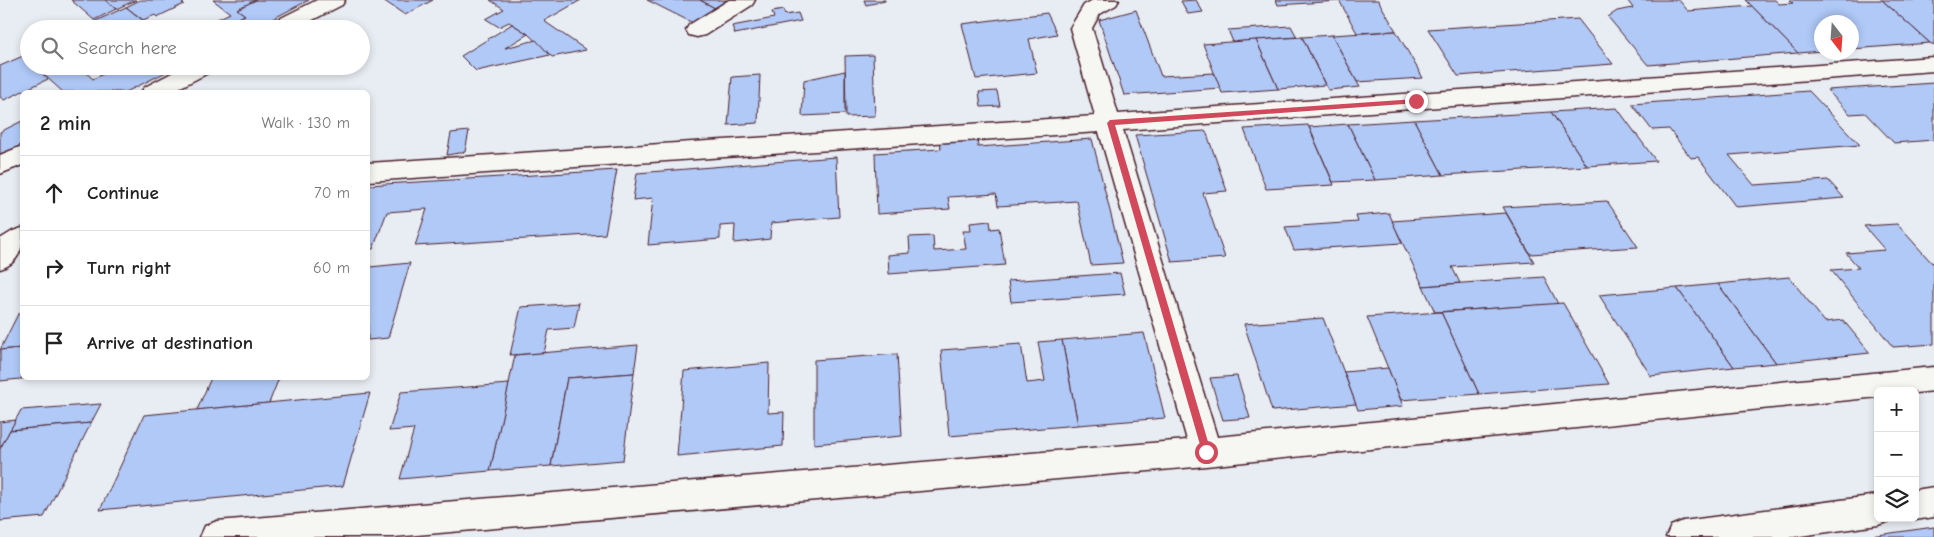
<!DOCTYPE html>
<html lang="en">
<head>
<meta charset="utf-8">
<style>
	body { margin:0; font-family:"Comic Neue",sans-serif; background:#f6f6f6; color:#222 }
	.controls { position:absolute; right:15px; bottom:15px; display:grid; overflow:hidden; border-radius:8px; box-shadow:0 2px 8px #0003 }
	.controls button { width:45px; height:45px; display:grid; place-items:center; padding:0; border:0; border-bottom:1px solid #e0e0e0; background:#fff; color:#222; font:25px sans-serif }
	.compass { position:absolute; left:1814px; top:15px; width:45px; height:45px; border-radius:50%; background:#fff; box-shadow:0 2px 8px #0003; rotate:163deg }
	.stop { position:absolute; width:15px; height:15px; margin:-11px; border:4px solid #d1495b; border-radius:50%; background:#fff }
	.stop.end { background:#d1495b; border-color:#fff; box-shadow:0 1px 5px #0008 }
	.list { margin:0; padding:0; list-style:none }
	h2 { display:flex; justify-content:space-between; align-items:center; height:65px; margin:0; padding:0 20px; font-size:21px }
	h2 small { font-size:16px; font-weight:400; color:#767676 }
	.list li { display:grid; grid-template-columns:32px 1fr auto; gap:15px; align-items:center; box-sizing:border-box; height:75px; padding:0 20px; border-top:1px solid #e0e0e0 }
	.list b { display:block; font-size:19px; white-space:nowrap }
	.list em { font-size:16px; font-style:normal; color:#767676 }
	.icon { flex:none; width:28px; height:28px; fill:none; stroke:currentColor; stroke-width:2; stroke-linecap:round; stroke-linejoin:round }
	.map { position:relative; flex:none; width:1934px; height:537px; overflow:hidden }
	.search { position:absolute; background:#fff; box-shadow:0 2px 8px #0003; left:20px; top:20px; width:350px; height:55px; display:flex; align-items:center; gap:12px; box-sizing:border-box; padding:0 18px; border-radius:28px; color:#767676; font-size:19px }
	.panel { position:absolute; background:#fff; box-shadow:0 2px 8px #0003; left:20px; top:90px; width:350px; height:290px; border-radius:8px }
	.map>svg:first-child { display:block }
</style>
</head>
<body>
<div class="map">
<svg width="1934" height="537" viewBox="0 0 1934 537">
	<rect width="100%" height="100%" fill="#e8edf3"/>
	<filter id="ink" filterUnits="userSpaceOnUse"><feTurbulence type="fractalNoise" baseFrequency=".02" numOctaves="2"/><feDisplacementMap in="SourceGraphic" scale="10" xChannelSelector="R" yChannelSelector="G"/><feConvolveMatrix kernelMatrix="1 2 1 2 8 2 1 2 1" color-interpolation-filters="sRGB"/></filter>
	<g filter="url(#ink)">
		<!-- building -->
		<g fill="#b0c9f7" stroke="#4a1f2b">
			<path d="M71,0H105L116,9L94,20Z"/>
			<path d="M105,0H136L116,9Z"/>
			<path d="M140,0H186L181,2L184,4L157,17L155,15L143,20L126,7Z"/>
			<path d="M213,0H256L237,9L245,15L217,29H197L230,13Z"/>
			<path d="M256,0H309L253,29H217L245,15L237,9Z"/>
			<path d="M383,0H433L405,15Z"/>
			<path d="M490,0H581L544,21L586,50L552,57L528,34L509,22L499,27L486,19L504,9Z"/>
			<path d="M647,0H700L719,10L697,25Z"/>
			<path d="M700,0H727L715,8Z"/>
			<path d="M864,0H885V1L866,5Z"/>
			<path d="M1196,0L1203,12L1188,14L1181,1Z"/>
			<path d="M1276,0H1339V1L1278,5Z"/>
			<path d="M1339,0H1378L1396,31L1357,33Z"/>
			<path d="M1627,0H1679L1688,11L1752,6L1798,53L1648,65L1608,17L1617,11L1633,8Z"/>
			<path d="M1746,0H1775L1779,4L1793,3L1790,0H1882L1930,43L1852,49V22H1822V51L1798,53Z"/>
			<path d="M1882,0H1934V45L1930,43Z"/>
			<path d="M126,7L154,29H92L87,25Z"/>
			<path d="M783,10L785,15L798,13L801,21L735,34L732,26L774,18L772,12Z"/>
			<path d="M1136,10L1161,76L1214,73L1221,88L1124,95L1099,20Z"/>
			<path d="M1047,13L1057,34L1029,39L1037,73L976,79L962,24Z"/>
			<path d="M1578,19L1613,64L1458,76L1428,29Z"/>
			<path d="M512,24L528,34L505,48L536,40L550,55L476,71L461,56Z"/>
			<path d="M1291,26L1297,37L1233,42L1228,30Z"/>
			<path d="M1396,31L1423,78L1357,82L1332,35Z"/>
			<path d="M1332,35L1357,82L1360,87L1328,90L1302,37Z"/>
			<path d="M1302,37L1325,85L1278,89L1256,40Z"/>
			<path d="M1256,40L1278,89L1222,93L1203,44Z"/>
			<path d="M873,55L875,116L846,117L845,56Z"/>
			<path d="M23,56L29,61V66H34L48,79L4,100L0,97V66Z"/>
			<path d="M34,66H79L93,79L119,66H178L126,92H63Z"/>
			<path d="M845,71V114L802,116L804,80Z"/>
			<path d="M760,75L758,123L728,125L732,77Z"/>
			<path d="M1934,83V140L1894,143L1865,113L1850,114L1827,90Z"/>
			<path d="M997,91L1000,106L981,107L979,92Z"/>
			<path d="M1809,91L1860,145L1729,155L1754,185L1828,180L1844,198L1736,207L1698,157L1691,158L1669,129L1652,130L1632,104Z"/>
			<path d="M1617,108L1656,161L1587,166L1551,112Z"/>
			<path d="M1551,112L1587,166L1443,175L1414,120Z"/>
			<path d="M1414,120L1443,175L1375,180L1348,124Z"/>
			<path d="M22,121V145L0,156V132Z"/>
			<path d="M1348,124L1375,180L1333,182L1309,127Z"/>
			<path d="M1308,125L1334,185L1266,189L1244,129Z"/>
			<path d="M469,131L465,152L447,155L451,133Z"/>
			<path d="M1206,131L1227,191L1203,193L1225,258L1172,262L1135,135Z"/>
			<path d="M977,137L978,147L1092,139L1123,263L1091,265L1077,201L998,206L996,194L948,197L950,209L877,214L875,153L941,149L940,140Z"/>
			<path d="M836,157L839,217L771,223L770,239L734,243L735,225L720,226V239L648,245L653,198L633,200L637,173Z"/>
			<path d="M617,170L605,234L415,246L427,209L387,212L373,249H368V185Z"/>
			<path d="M1607,201L1638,247L1530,254L1503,207Z"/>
			<path d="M1389,213L1402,243L1294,250L1285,227L1358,222L1356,216Z"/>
			<path d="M1506,213L1534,262L1452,267L1460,283L1423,286L1392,221Z"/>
			<path d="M990,221L991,229L999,228L1005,265L889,274L888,255L910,253L909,237L933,236L934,251L966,249L963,231H971L970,223Z"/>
			<path d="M1897,224L1932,263L1934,262V344L1893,347L1831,270L1859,268L1846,253L1885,250L1864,226Z"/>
			<path d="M410,263L388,338L368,340V275L370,267Z"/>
			<path d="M1120,273L1125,294L1011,302L1008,281Z"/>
			<path d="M1544,277L1558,304L1435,312L1423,286Z"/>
			<path d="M1789,277L1825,322L1843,320L1870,353L1776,363L1718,284Z"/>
			<path d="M1718,284L1776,363L1734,367L1677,288Z"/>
			<path d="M1677,288L1734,367L1651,376L1599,295Z"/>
			<path d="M579,303L574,328L549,330L544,353L510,355L521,307Z"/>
			<path d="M1563,303L1609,384L1479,394L1441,312Z"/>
			<path d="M1441,312L1479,394L1401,400L1367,317Z"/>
			<path d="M18,314H22V348L0,350Z"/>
			<path d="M1323,318L1356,404L1272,411L1244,324Z"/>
			<path d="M1144,333L1165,418L1078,425L1062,340Z"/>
			<path d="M1062,340L1078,425L949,436L941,350L1021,344L1027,383L1045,381L1038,342Z"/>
			<path d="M638,345L634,373L567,378L551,466L490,471L515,355Z"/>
			<path d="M22,348V378H30L0,381V350Z"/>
			<path d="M897,354L902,436L814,444V360Z"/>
			<path d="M769,363L768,413L784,412L783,446L677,456L684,371Z"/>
			<path d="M1388,368L1403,406L1358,410L1344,372Z"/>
			<path d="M634,373L623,460L551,466L567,378Z"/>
			<path d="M1237,376L1250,418L1223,420L1210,378Z"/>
			<path d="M211,378H279L269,403L197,410Z"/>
			<path d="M509,384L490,471L400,479L414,429L389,431L401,392Z"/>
			<path d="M370,393L343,486L100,510L144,415Z"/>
			<path d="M101,404L91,423L10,430L21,410Z"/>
			<path d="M16,420L10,430L0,449V422Z"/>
			<path d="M91,423L44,517L0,521V449L10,430Z"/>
			<path d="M1934,527V537H1863Z"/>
		</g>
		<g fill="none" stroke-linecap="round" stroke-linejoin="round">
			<defs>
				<g id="street">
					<path d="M317,0H345L342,5L295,29H266L269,24Z"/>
					<path d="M729,0H755L752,5L705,35L697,37L689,35L686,30L689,25Z"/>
					<path d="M1093,0H1119L1116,5L1100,14L1092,28L1118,114L1934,57V71L1123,130L1217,437L1934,367V391L1915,393V391H1878V397L1206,466L394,537H200L205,526L217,521L1187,440L1099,132L368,181V163L1095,116L1070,28L1084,5Z"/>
					<path d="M185,66H215L212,71L171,92H141L145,87Z"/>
					<path d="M22,146V165L0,174V155Z"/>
					<path d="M22,228C24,246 20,263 0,269V239L13,231Z"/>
					<path d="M1934,487V517L1915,520L1911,518H1915V490Z"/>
					<path d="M1878,495V518H1891L1890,521L1878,525L1793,537H1666L1671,526L1683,521Z"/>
				</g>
			</defs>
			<!-- street casing -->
			<use href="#street" stroke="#4a1f2b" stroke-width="3"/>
			<!-- street -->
			<use href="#street" fill="#f6f6f2" fill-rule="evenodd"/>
		</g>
	</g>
	<!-- route -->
	<path fill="#d1495b" d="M1416,99L1419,101L1418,103L1115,125L1211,452L1209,455H1203L1107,123L1110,120Z"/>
</svg>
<div class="controls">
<button>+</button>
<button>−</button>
<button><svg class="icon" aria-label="layers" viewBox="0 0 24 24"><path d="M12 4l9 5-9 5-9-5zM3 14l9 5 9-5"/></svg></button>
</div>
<svg class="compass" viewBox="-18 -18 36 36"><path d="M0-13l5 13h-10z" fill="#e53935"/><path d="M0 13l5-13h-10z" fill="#767676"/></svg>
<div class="stop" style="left:1206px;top:452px"></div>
<div class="stop end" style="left:1416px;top:101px"></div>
<div class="search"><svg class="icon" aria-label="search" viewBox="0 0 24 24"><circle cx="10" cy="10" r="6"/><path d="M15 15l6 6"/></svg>Search here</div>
<section class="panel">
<h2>2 min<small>Walk · 130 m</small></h2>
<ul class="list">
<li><svg class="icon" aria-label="ahead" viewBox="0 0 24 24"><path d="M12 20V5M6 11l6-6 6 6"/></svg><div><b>Continue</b></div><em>70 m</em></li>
<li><svg class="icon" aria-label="right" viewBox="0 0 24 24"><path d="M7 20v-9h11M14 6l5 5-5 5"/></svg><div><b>Turn right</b></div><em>60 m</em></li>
<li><svg class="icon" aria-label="arrive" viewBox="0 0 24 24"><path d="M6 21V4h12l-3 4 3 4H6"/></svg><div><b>Arrive at destination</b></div></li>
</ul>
</section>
</div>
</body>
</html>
